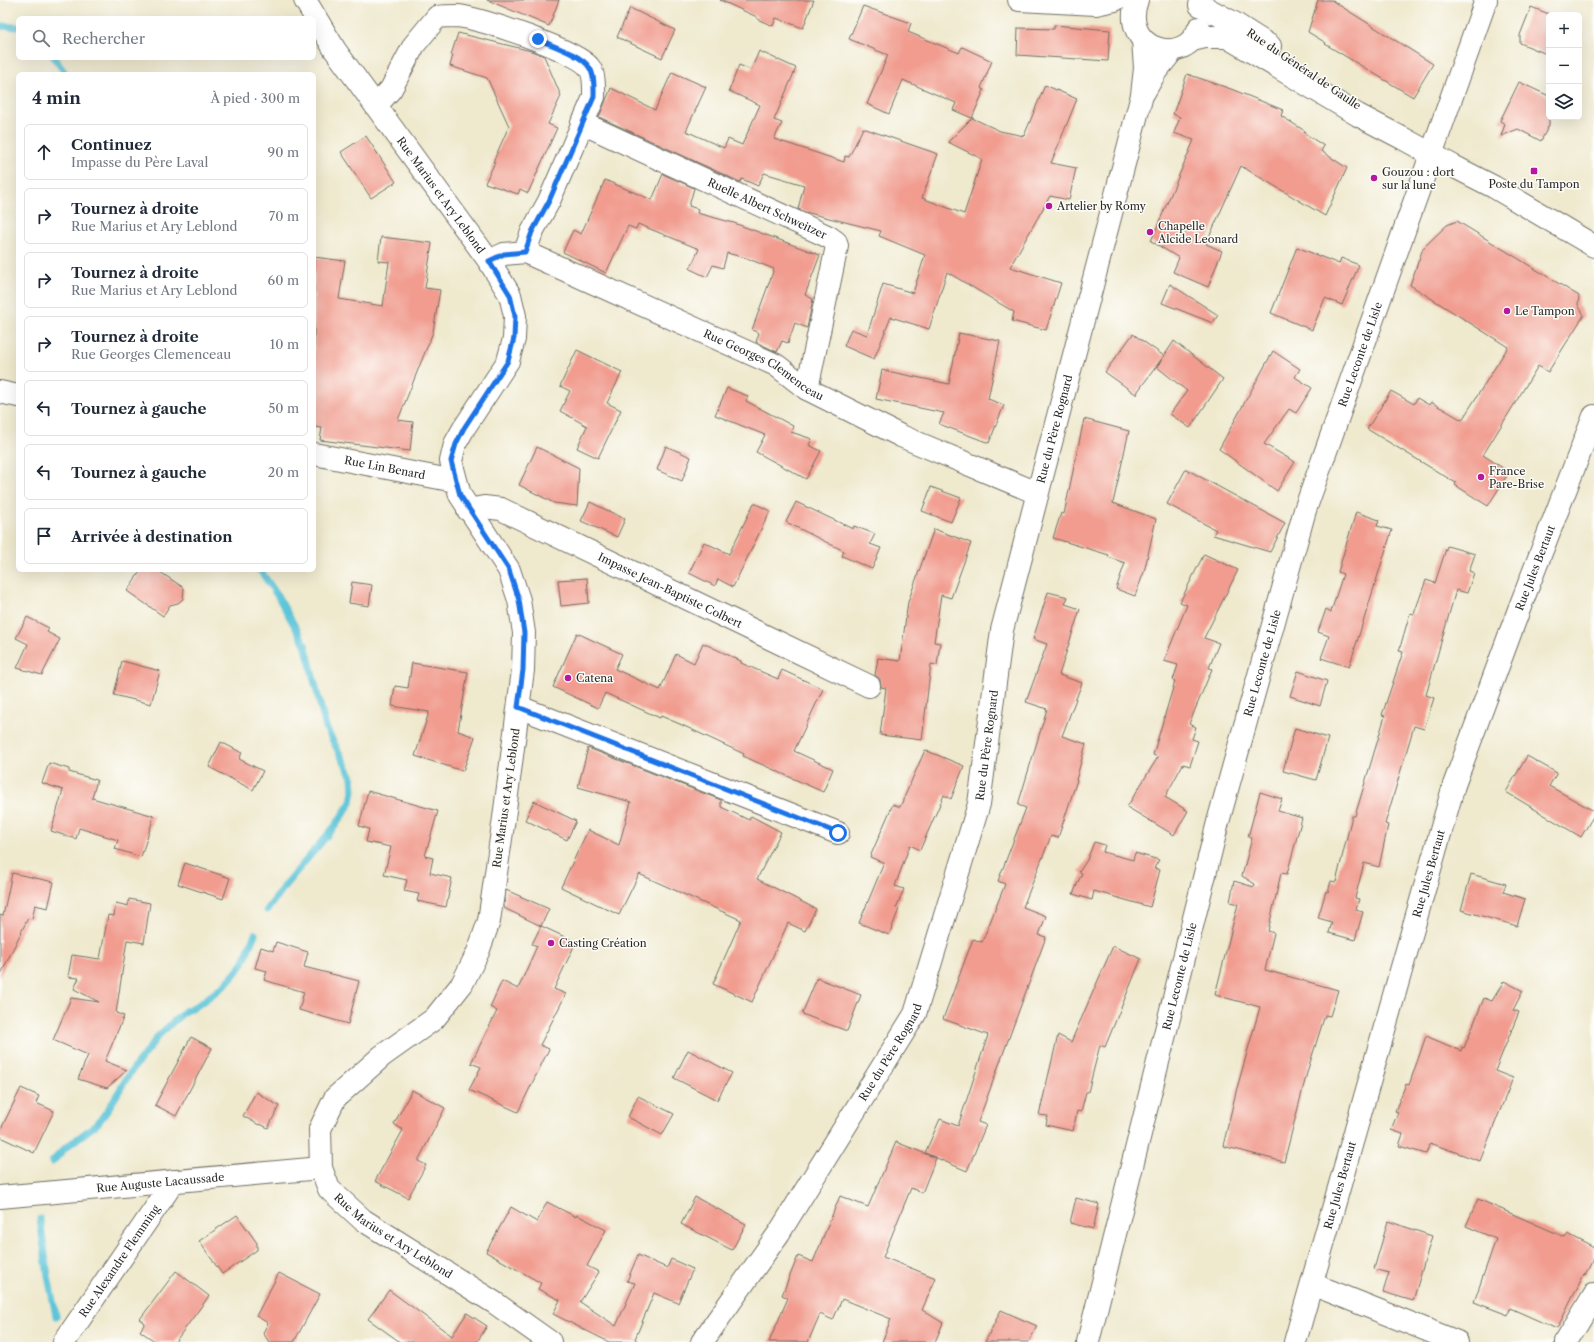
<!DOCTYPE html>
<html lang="fr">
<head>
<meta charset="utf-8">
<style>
	body { margin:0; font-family:"Libre Caslon Text",serif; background:#f2f2f3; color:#1f2937 }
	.controls { position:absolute; right:12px; top:12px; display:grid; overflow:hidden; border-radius:6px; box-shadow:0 4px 16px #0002 }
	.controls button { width:36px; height:36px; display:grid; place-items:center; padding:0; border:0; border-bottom:1px solid #e0e1e3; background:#fff; color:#1f2937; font:20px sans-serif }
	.stop { position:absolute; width:12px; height:12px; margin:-9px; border:3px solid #1a73e8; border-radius:50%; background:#fff }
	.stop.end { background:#1a73e8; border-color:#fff; box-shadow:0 1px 4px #0008 }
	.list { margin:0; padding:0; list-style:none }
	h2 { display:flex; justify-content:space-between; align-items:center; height:52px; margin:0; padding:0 16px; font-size:17px }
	h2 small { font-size:13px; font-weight:400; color:#747a83 }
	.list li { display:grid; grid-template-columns:26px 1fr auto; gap:12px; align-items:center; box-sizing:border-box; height:56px; margin:0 8px 8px; padding:0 8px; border:1px solid #e0e1e3; border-radius:6px }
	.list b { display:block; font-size:15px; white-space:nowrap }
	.list p { margin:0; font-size:13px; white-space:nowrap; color:#747a83 }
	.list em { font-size:13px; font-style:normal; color:#747a83 }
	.icon { flex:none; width:22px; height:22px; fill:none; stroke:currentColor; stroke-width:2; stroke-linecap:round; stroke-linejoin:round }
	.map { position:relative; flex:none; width:1594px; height:1342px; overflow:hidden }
	.search { position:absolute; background:#fff; box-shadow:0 4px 16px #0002; left:16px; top:16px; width:300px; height:44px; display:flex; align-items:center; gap:10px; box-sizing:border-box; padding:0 14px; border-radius:6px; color:#747a83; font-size:15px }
	.panel { position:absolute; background:#fff; box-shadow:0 4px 16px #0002; left:16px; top:72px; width:300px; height:500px; border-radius:6px }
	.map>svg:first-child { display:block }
</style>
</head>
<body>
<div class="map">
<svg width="1594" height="1342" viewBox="0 0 1594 1342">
	<rect width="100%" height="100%" fill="#fdfcf7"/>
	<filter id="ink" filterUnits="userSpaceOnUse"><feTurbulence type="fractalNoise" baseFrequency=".025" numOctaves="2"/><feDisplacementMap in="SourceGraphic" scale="8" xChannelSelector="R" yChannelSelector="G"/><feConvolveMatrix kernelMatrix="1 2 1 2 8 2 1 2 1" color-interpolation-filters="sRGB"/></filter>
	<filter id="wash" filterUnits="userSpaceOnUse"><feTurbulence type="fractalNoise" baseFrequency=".012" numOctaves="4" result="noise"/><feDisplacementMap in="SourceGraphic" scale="16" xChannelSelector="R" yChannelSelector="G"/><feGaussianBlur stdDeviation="0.9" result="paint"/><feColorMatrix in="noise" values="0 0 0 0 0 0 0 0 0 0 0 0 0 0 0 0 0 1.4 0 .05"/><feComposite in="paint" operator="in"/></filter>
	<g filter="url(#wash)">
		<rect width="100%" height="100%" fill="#efe9ce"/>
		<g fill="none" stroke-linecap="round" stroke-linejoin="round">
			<!-- stream -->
			<g stroke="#5dc5d9" stroke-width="7">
				<path d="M0,26L18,27"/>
				<path d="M54,58L66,74"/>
				<path d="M260,570L277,595L305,644L326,728L352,777L353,790L351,802L335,826L286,884L267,910"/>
				<path d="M52,1162L65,1148L97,1124L107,1111L130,1073L159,1035L185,1011L198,1005L225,985L242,965L255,934"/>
				<path d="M40,1219L48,1276L56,1316"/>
			</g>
		</g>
		<g id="blocks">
			<!-- building -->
			<g fill="#f19c8f">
				<path d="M487,0H559L549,26Z"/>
				<path d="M720,0H814L803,28L776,18L773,26L757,19V17Z"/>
				<path d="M1318,0H1331L1433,64L1413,97L1325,44L1326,43L1308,32Z"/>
				<path d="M863,6L911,23L908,32L959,53L962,47L992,61L981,88L984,90L972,118L953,110L956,103L903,80L889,114L867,104L888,55L849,39Z"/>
				<path d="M1531,7L1549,14V55L1520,43V35Z"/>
				<path d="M630,8L675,30L662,58L617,37Z"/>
				<path d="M1054,25L1110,30L1108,61L1017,55L1018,28L1054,29Z"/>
				<path d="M458,33L531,51L544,56L561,96L548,124L557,128L528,193L520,189L518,194L485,183L495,162H493L509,126L487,78L450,66L453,55H451Z"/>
				<path d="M759,51L796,68L774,120L782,123L774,139L844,162L845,156L849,157L863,128L938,154L922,198L964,214L982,159L948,142L972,118L1000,131L1024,136L1045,85L1077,99L1051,163L1076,168L1069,200L1050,196L1010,267L1061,283L1046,330L1012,321L1014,312L947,272L929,329L891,317L874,359L844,346L851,329L867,335L883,284L913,293L925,255L879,236L881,231L805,212L798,209L804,185L764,173L758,186L742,179L740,182L599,117L611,88L655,110L672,72L706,87L686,131L724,148L728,139L742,145L760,105L729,91L739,65L751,70Z"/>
				<path d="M1187,74L1231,89L1283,110L1281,116L1305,131L1304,133L1324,146L1321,151L1347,168L1325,216L1241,166L1206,244L1222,251L1208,287L1173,272L1179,258L1151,241L1194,140L1174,133L1180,117L1173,114Z"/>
				<path d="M1519,82L1549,96V125L1541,141L1518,129L1501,136L1505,124L1500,121Z"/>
				<path d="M366,136L396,182L371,198L341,152Z"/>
				<path d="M663,174L694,188L689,206L698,209L697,213L734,223L820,255L805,295L813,299L807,328L795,323L788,343L782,341L777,352L756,342L759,333L752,330L774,269L746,258L727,253L723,268L713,265L707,277L690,269L699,249L638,224L636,229L628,226L606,273L563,252L573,230L581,234L605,180L652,200Z"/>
				<path d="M1457,221L1579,296L1578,305L1584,315L1548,372L1538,366L1483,455L1509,472L1488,506L1455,485L1456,483L1367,429L1391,391L1414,404L1417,398L1429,405L1431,402L1462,420L1508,347L1410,285L1423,248L1447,225Z"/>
				<path d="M381,237L432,243L425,288L440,290L433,332L398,420L413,422L410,451L320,440L322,428L314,427V257L345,261L339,299L383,306L389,262L378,261Z"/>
				<path d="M1297,247L1339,264L1341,258L1359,265L1342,305L1325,298L1312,330L1271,313Z"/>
				<path d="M1170,284L1218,315L1213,323L1162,303Z"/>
				<path d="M959,333L1000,341L988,399L1004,405L989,443L939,424L944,413L876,399L882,370L949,384Z"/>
				<path d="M1133,334L1164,356L1138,391L1137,395L1105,372Z"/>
				<path d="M1174,341L1223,379L1190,428L1170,414L1187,391L1157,367Z"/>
				<path d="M577,350L622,372L607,403L621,410L598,458L577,448L587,426L560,411L570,391L560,386Z"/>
				<path d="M1273,351L1300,369L1295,377L1312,388L1296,413L1289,409L1264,444L1295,462L1277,491L1219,449Z"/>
				<path d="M727,388L748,396L746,401L793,426L791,432L812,439L809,445L821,451L806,479L756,452L765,435L715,415Z"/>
				<path d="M1084,419L1129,431L1113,503L1156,519L1144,572L1135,596L1116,589L1125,563L1108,557L1109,555L1053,538L1061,513L1064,514Z"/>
				<path d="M666,446L691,457L682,481L657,470Z"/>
				<path d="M537,447L579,468L577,506L554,503L519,485Z"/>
				<path d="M1186,469L1285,523L1270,552L1213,535L1216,530L1167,504Z"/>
				<path d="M931,487L961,498L951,522L922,511Z"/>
				<path d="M590,502L625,519L617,537L581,521Z"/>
				<path d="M796,502L853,529L854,526L875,534L870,544L881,548L872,569L842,556L844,551L786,522Z"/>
				<path d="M754,503L770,511L733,587L718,579L715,586L689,573L704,542L729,554Z"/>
				<path d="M1356,512L1379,520L1377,526L1392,530L1349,667L1321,658L1329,636L1318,632L1326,609L1331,612L1343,574L1338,572Z"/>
				<path d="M934,529L971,543L951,598L941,595L934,642L940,643L937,665L931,664L922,740L880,735L886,688L881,687L880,679L875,675L878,658L900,661L908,602Z"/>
				<path d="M1447,546L1475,554L1469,571L1474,573L1467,593L1456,590L1426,695L1434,698L1424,729L1414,726L1385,824L1388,825L1379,867L1364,863L1355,898L1359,899L1356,910L1363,912L1355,940L1329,933L1332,922L1318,918L1321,908L1326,891L1328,892L1331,881L1336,882L1352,816H1355L1385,716L1382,715L1403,652L1399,651L1410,613L1414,614L1426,580L1435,583Z"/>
				<path d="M1204,554L1238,570L1204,638L1219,643L1209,668L1212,669L1189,724L1196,727L1192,739L1198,741L1190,766L1183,764L1165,797L1188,811L1174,835L1127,807L1158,757L1153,755L1175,681L1173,680L1178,665L1164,661L1187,605L1180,602Z"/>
				<path d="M141,570H157L184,588L183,599L178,603L170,605L163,616L127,591Z"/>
				<path d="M587,578L589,603L561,606L558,580Z"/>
				<path d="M352,582L372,585L369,606L349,603Z"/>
				<path d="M1048,592L1068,597L1065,604L1080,609L1059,675L1082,683L1062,736L1086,744L1076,780H1077L1058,838L1051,836L1023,907L1046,916L1039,935L1046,937L978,1122L986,1125L967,1171L925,1153L940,1119L958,1126L988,1035L943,1019L973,939L982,942L989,925L1005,884L998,881L1026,808L1018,805L1047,709L1026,702L1047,644L1033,639Z"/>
				<path d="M27,617L49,628L47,632L60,639L42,675L17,668L28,644L16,638Z"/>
				<path d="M577,633L622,654L615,669L660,690L676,654L694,663L703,643L741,661V663L778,679L782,670L823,689L794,751L833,769L823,792L743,756L744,754L682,725L661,716L660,718L605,693L598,708L553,687Z"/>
				<path d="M122,661L160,671L151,704L114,695Z"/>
				<path d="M412,663L468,672L458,731L475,737L463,771L415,756L429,712L392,706L395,686L408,688Z"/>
				<path d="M1298,671L1327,681L1320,706L1290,696Z"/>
				<path d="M1295,728L1328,738L1316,780L1283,771Z"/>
				<path d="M221,742L242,753L239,759L263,771L253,790L209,767Z"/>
				<path d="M588,748L721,800V807L749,820L751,816L781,832L757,879L816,909L805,931L788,923L752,1002L713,984L741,920L639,874L619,915L561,887L588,830L619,845L631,802L578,787Z"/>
				<path d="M925,750L964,766L951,799L944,795L920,850L910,845L895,886L904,889L896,908L899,909L889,935L859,923L884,863L870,857L893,804L900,807Z"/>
				<path d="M1527,756L1557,773L1549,786L1594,811V815L1581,837L1506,792Z"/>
				<path d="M49,763L69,769V772L97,780L92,798L154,816L141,857L115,849L118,840L79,828L76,839L51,831L63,790L42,783Z"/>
				<path d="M368,791L438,811L425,856L433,858L430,873L452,878L446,907L417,901L419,894L404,891L407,880L384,875L391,847L366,842L369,829L359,826Z"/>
				<path d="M1260,792L1282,799L1278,811L1302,818L1287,874L1281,873L1268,931L1274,933L1265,970L1338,990L1330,1016L1325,1015L1308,1069L1284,1162L1223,1146L1237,1088L1260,1007L1215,995L1238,904L1230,902L1234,881L1254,887L1255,884L1242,876L1252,838L1248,837Z"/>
				<path d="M534,801L576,821L567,840L525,820Z"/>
				<path d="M1094,842L1105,845L1103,852L1133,860L1135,853L1159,860L1154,868L1160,870L1150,907L1094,891L1092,900L1073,894L1082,873L1079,872L1087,860Z"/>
				<path d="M185,863L230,878L223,899L178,884Z"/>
				<path d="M12,873L54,882L48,908L35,905L32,919L28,918L0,976V915L3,916Z"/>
				<path d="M1471,874L1506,884L1503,892L1525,899L1517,926L1461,910Z"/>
				<path d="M506,890L549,909L541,926L576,942L554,989L566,994L540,1045L549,1049L518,1112L469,1090L481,1067L471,1063L497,1011L490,1007L502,981L518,989L537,946L532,944L541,926L504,908Z"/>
				<path d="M129,899L150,903L144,943L127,940L116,1013L124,1016L105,1061L127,1070L107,1088L78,1079L88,1055L53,1040L71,998L99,1002L74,989L79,978L68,977L72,955L100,959L108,915L114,916L116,903L128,906Z"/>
				<path d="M276,942L308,952L304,967L359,981L348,1024L299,1010L304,992L264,980L267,971L255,968L261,947L273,951Z"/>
				<path d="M1113,946L1141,959L1105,1047L1100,1045L1088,1092H1086L1081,1112L1077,1111L1073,1131L1046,1125L1048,1116L1039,1115L1058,1035L1071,1042Z"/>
				<path d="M817,978L861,995L847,1031L802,1014Z"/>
				<path d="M1504,981L1523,991L1513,1010L1519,1012L1495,1071L1513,1078L1480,1161L1430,1143L1426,1154L1399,1146L1403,1134L1391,1130L1398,1112L1395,1111L1406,1084L1409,1085L1426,1036L1461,1051L1462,1047L1464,1048L1484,998L1492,1001Z"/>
				<path d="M191,1037L212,1048L176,1116L155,1105Z"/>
				<path d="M688,1050L732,1073L717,1100L674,1078Z"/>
				<path d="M21,1088L39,1096L36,1103L54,1111L34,1153L0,1137V1131Z"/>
				<path d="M412,1090L445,1108L418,1161L426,1165L408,1198L375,1181L403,1130L394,1124Z"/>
				<path d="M256,1092L279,1106L268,1128L260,1124L259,1125L243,1116Z"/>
				<path d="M638,1096L674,1114L662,1135L628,1117Z"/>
				<path d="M896,1142L936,1158L922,1193L911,1188L883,1257L936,1278L922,1310L943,1323L935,1342H882L891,1319L842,1299L833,1320L820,1314L808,1342H769L788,1298L782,1295L798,1256L813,1262L840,1196L868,1207Z"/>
				<path d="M695,1197L746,1224L732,1250L681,1224Z"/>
				<path d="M1076,1198L1099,1204L1093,1229L1070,1223Z"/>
				<path d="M1478,1199L1565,1237L1567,1234L1594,1248V1257L1585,1276L1584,1274L1557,1329L1510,1308L1508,1315L1474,1302L1496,1239L1466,1226Z"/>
				<path d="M547,1202L576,1217L577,1215L606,1230L587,1266L599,1272L580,1302L616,1326L635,1283L627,1281L638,1255L667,1268L671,1259L693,1269L678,1303L654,1293L635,1339L639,1342H609L553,1314L560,1300L538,1289L541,1283L486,1252L511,1207L537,1222Z"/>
				<path d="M237,1215L257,1243V1250L222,1274L199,1241Z"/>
				<path d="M1388,1221L1432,1236L1413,1301L1383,1292L1389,1273L1374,1269Z"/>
				<path d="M176,1271L209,1296L175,1342H156L140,1331L145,1323L140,1319Z"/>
				<path d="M279,1273L320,1294L294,1342H269L263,1333L268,1323L256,1316Z"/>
				<path d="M389,1290L452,1336L467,1313L487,1326L477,1342H400L368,1319Z"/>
				<path d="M1001,1310L1037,1326L1029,1342H985Z"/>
			</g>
		</g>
	</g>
	<g filter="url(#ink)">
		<use href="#blocks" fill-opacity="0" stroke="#706e64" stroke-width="1"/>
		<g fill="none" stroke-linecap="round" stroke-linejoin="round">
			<defs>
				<g id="street">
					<path d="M1144,92L1156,71L1173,50"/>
					<path d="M376,106L391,89L414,45L437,17C444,16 451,16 458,16C480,18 578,51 589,67C595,74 594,89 594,97L549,201L532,232L525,252"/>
					<path id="s1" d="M582,123L829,237L836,242L837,246L807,389"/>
					<path id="s2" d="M489,261L504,254L525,252L776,365L807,389L901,436L1037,493"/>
					<path d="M0,392L18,396"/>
					<path id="s3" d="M314,454L455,481"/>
					<path id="s4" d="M468,510L484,507L501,509L869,686"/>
					<path d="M519,707L838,833"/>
					<path id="s5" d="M0,1197L321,1168"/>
					<path d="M1312,1284L1457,1342"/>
					<path id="s6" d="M64,1342L174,1181"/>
					<path id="s7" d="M702,1342L779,1233L915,1014L979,804L1002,630L1142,95L1145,68L1143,40"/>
					<path id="s8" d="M1088,1342L1218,822L1305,510L1486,0"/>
					<path id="s9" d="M1295,1342L1454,785L1518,612L1594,416"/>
					<path d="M1566,1342L1594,1295"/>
				</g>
				<g id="secondary">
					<path d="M1019,0L1096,4L1115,0"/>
					<path d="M1137,0C1119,49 1184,69 1199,28"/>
					<path d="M1200,5L1234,23L1270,46"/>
					<path d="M1192,40L1205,37H1227L1358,115L1404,139L1453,166L1494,187L1594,246"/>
				</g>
				<g id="primary">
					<path id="s10" d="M305,0L335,50L489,261L510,295L515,316L514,339L508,361L464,428L455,444L451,461L460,495L509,570L519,600L524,633L523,670L504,818L489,921L478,952L462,984L434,1019L382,1056L335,1098L320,1129L321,1168L329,1189L363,1220L495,1303L550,1342"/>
				</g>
			</defs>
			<!-- street casing -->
			<use href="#street" stroke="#706e64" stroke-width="24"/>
			<!-- secondary casing -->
			<use href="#secondary" stroke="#706e64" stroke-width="24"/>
			<!-- primary casing -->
			<use href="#primary" stroke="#706e64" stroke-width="24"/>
			<!-- street -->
			<use href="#street" stroke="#fff" stroke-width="22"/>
			<!-- secondary -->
			<use href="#secondary" stroke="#fff" stroke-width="22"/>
			<!-- primary -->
			<use href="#primary" stroke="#fff" stroke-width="22"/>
		</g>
	</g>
	<g fill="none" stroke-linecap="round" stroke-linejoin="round" filter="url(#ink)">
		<!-- route -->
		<path stroke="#1a73e8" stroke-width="5" d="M538,39C552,46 580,54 589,67C595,74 594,89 594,97L549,201L532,232L525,252L504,254L489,261L510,295L515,316L514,338L508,361L464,428L456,444L451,461L460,495L509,570L519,600L524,633L523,670L518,707L838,833"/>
	</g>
	<!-- markers -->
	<g fill="#b5179e" stroke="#fdfcf7" stroke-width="1.5">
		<rect x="1530" y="167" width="8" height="8" rx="2"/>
		<circle cx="1374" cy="178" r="4"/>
		<circle cx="1049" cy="206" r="4"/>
		<circle cx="1150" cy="232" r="4"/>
		<circle cx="1507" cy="311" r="4"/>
		<circle cx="1481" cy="477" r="4"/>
		<circle cx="568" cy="678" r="4"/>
		<circle cx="551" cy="943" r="4"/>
	</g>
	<g text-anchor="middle" stroke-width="3" stroke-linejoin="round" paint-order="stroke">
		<!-- street labels -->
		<g font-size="11" fill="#2b2b2b" stroke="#fdfcf7">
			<text transform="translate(1304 69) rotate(34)" y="4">Rue du Général de Gaulle</text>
			<text dy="4" stroke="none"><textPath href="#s10" startOffset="238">Rue Marius et Ary Leblond</textPath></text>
			<text dy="4" stroke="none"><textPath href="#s1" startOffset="204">Ruelle Albert Schweitzer</textPath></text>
			<text dy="4" stroke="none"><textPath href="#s8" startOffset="1025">Rue Leconte de Lisle</textPath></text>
			<text dy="4" stroke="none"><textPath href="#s2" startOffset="302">Rue Georges Clemenceau</textPath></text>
			<text dy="4" stroke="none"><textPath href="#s7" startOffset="994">Rue du Père Rognard</textPath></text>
			<text dy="4" stroke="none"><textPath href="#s3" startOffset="72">Rue Lin Benard</textPath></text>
			<text dy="4" stroke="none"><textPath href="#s9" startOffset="811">Rue Jules Bertaut</textPath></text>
			<text dy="4" stroke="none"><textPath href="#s4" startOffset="221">Impasse Jean-Baptiste Colbert</textPath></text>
			<text dy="4" stroke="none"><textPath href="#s8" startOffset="701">Rue Leconte de Lisle</textPath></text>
			<text dy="4" stroke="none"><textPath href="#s7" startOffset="670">Rue du Père Rognard</textPath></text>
			<text transform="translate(506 798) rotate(-82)" y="4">Rue Marius et Ary Leblond</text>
			<text dy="4" stroke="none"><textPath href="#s9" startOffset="487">Rue Jules Bertaut</textPath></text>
			<text dy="4" stroke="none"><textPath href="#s8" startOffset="377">Rue Leconte de Lisle</textPath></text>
			<text dy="4" stroke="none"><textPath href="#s7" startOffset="346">Rue du Père Rognard</textPath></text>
			<text dy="4" stroke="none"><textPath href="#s5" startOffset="161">Rue Auguste Lacaussade</textPath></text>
			<text dy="4" stroke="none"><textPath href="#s9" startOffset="163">Rue Jules Bertaut</textPath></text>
			<text dy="4" stroke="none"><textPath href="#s10" startOffset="1439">Rue Marius et Ary Leblond</textPath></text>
			<text dy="4" stroke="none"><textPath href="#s6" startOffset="98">Rue Alexandre Flemming</textPath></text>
		</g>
		<!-- poi labels -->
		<g font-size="11" fill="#2b2b2b" stroke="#fdfcf7" text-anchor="start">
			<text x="1382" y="176">Gouzou : dort<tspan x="1382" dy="13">sur la lune</tspan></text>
			<text x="1534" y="188" text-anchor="middle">Poste du Tampon</text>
			<text x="1057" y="210">Artelier by Romy</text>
			<text x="1158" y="230">Chapelle<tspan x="1158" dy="13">Alcide Leonard</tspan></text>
			<text x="1515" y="315">Le Tampon</text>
			<text x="1489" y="475">France<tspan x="1489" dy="13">Pare-Brise</tspan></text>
			<text x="576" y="682">Catena</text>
			<text x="559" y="947">Casting Création</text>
		</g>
	</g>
</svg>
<div class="controls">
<button>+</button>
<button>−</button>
<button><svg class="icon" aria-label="layers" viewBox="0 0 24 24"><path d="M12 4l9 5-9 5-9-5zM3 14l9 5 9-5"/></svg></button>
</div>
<div class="stop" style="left:838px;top:833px"></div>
<div class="stop end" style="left:538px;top:39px"></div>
<div class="search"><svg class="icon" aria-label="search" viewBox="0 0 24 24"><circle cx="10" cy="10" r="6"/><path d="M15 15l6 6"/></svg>Rechercher</div>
<section class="panel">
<h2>4 min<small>À pied · 300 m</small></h2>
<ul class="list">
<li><svg class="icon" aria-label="ahead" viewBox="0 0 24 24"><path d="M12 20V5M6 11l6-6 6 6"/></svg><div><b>Continuez</b><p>Impasse du Père Laval</p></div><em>90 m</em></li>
<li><svg class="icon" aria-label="right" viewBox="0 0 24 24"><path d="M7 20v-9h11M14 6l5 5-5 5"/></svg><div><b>Tournez à droite</b><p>Rue Marius et Ary Leblond</p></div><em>70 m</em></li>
<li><svg class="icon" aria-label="right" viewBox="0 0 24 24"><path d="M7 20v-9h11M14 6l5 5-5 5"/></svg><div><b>Tournez à droite</b><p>Rue Marius et Ary Leblond</p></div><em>60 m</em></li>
<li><svg class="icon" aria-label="right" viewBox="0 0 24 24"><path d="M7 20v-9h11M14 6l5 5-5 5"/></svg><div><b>Tournez à droite</b><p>Rue Georges Clemenceau</p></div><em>10 m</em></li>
<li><svg class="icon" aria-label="left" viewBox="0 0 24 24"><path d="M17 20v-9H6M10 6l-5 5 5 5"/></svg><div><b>Tournez à gauche</b></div><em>50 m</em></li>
<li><svg class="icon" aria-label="left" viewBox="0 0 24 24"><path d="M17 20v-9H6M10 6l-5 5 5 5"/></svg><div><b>Tournez à gauche</b></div><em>20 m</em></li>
<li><svg class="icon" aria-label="arrive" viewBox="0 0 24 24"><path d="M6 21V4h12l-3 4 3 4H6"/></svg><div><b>Arrivée à destination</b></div></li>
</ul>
</section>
</div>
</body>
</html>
